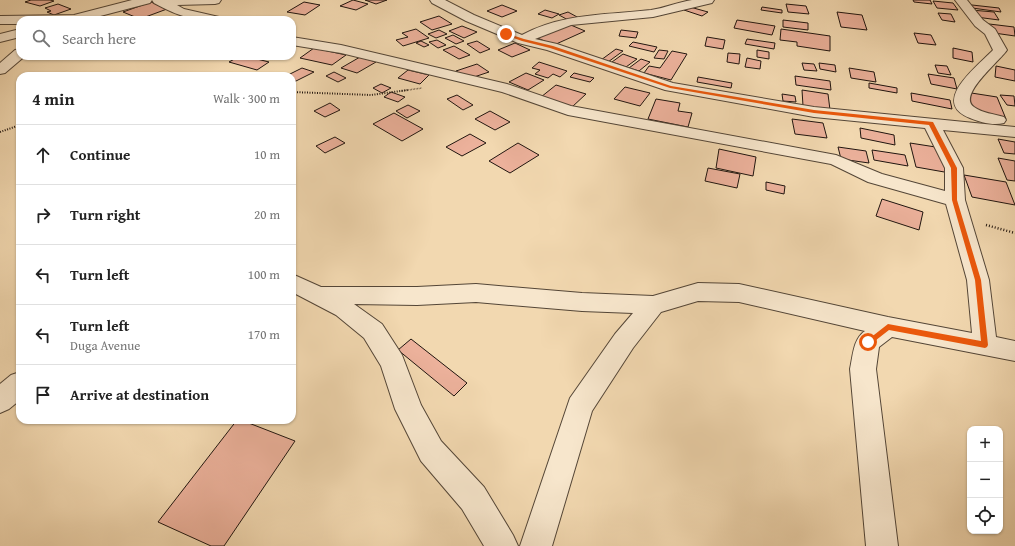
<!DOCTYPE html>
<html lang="en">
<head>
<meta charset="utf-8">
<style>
	body { margin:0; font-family:"Gentium Book Plus",serif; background:#f6f6f6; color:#222 }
	.controls { position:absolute; right:12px; bottom:12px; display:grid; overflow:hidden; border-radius:8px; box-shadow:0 1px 3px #0004 }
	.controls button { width:36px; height:36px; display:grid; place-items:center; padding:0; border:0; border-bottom:1px solid #e0e0e0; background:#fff; color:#222; font:20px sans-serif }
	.stop { position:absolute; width:12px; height:12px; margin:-9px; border:3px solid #ea580c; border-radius:50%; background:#fff }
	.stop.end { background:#ea580c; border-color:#fff; box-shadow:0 1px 4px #0008 }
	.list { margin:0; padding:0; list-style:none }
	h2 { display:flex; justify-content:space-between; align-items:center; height:52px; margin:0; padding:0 16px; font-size:17px }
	h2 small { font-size:13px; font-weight:400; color:#767676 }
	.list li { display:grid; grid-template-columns:26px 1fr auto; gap:12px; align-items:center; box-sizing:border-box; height:60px; padding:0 16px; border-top:1px solid #e0e0e0 }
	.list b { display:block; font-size:15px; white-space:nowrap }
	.list p { margin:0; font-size:13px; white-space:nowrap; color:#767676 }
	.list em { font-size:13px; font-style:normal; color:#767676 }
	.icon { flex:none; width:22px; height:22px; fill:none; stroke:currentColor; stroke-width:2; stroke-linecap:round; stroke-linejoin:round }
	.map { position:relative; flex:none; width:1015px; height:546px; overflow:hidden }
	.search { position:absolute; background:#fff; box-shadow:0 1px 3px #0004; left:16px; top:16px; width:280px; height:44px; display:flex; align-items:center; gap:10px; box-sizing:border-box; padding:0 14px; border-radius:12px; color:#767676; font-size:15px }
	.panel { position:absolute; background:#fff; box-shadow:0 1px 3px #0004; left:16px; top:72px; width:280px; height:352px; border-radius:12px }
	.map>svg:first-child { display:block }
</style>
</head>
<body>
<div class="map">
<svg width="1015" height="546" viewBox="0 0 1015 546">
	<rect width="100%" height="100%" fill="#f2d8b0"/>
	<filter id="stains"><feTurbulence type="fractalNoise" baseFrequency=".005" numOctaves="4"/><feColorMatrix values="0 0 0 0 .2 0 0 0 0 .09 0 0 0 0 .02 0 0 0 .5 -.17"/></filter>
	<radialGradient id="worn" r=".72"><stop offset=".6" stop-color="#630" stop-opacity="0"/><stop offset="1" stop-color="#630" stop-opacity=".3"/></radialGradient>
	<!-- building -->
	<g fill="#ecb19b" stroke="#20150f">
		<path d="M31,0H50L54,1L40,6L25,2Z"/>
		<path d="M353,0L368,4L356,10L340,6Z"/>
		<path d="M365,0H387L376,4Z"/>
		<path d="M913,0H930L932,4L914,2Z"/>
		<path d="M933,1L953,3L958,10L937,8Z"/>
		<path d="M151,2L167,9L140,19L123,12Z"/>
		<path d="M304,2L320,5L305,15L287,12Z"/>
		<path d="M58,4L71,9L54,15L47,12L51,11L45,8Z"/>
		<path d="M786,4L806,6L809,14L788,12Z"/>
		<path d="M963,4L999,8L1001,12L965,7Z"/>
		<path d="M502,5L517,11L502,17L487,11Z"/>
		<path d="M690,7L708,12L702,16L684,10Z"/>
		<path d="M762,7L782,10V13L761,10Z"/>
		<path d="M545,10L559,14L552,18L538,14Z"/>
		<path d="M971,10L994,12L999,20L976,17Z"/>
		<path d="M568,12L579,18L570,21L559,15Z"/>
		<path d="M837,12L862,15L867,30L841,27Z"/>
		<path d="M938,13L951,14L955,22L942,20Z"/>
		<path d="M439,16L452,24L432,30L420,22Z"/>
		<path d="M737,20L775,26L772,35L734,28Z"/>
		<path d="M783,20L808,23V30L783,27Z"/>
		<path d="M566,23L585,31L554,45L535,37Z"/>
		<path d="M981,23L1014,27L1015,36L987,32Z"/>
		<path d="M462,26L477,32L464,38L449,31Z"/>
		<path d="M416,29L429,38L403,46L396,40L408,37L402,33Z"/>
		<path d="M781,29L830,36V51L797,46V42L780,40Z"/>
		<path d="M439,30L447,34L436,38L428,34Z"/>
		<path d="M621,30L638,32L636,38L619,36Z"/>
		<path d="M914,33L931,35L936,45L918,43Z"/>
		<path d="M453,35L464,41L456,44L445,38Z"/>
		<path d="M707,37L725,40L723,49L705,46Z"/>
		<path d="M747,39L775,43L774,49L745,44Z"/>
		<path d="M437,40L446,45L438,48L429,42Z"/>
		<path d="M421,41L429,45L424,47L416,43Z"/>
		<path d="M477,41L490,49L480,53L467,44Z"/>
		<path d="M633,42L657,47L654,52L629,46Z"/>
		<path d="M515,43L530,50L512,57L498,50Z"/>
		<path d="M454,46L470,55L459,59L443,50Z"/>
		<path d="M314,48L346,55L332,65L300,58Z"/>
		<path d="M953,48L972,52L973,62L953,58Z"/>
		<path d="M616,49L623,51L608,62L601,60Z"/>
		<path d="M659,50L668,51L664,59L654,58Z"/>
		<path d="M757,50L769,52V59L757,57Z"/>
		<path d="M672,51L687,54L671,80L644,73L649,66L660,68Z"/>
		<path d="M728,53L740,54L739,64L727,62Z"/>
		<path d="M623,54L637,59L626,67L612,62Z"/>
		<path d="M240,56H245L269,62L257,70L229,62Z"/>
		<path d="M360,57L376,62L357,73L341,68Z"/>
		<path d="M747,58L761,61L760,69L745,67Z"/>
		<path d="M641,59L650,62L639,71L629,68Z"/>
		<path d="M539,62L567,71L560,77L553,74L548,78L535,74L540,70L532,68Z"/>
		<path d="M802,63L814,64L817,71L804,70Z"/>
		<path d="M819,63L835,65L836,72L820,69Z"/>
		<path d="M477,64L489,72L468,79L456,71Z"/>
		<path d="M935,65L947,66L951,75L938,73Z"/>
		<path d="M996,66L1015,70V81L995,77Z"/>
		<path d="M302,68L314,72L292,83V76H286Z"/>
		<path d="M849,68L874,72L876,82L851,78Z"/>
		<path d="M408,70L429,75L420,84L398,78Z"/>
		<path d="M334,72L346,78L338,82L326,76Z"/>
		<path d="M526,73L544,80L528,90L509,82Z"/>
		<path d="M574,73L594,78L590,82L570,77Z"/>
		<path d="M928,74L954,78L957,89L931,84Z"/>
		<path d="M795,76L830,81L831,90L796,85Z"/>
		<path d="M698,77L732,83L731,88L697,82Z"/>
		<path d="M869,83L897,88V93L869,88Z"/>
		<path d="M381,84L391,88L382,93L373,88Z"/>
		<path d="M556,85L586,94L572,107L541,97Z"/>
		<path d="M625,87L650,93L640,106L614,99Z"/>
		<path d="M802,90L828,94L830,110L803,106Z"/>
		<path d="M391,92L405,97L398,102L384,97Z"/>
		<path d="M965,92L997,97L1006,119L972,113Z"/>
		<path d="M911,93L950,100L952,109L912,101Z"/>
		<path d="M782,94L795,96L796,102L783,101Z"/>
		<path d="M457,95L473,105L463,110L447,99Z"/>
		<path d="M1000,95L1014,96L1015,106L1007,105Z"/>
		<path d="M656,99L680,103L678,111L692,113L688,127L648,119Z"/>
		<path d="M330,103L340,110L325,117L314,111Z"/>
		<path d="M408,105L420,111L407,118L396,111Z"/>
		<path d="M490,111L510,122L495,130L475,119Z"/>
		<path d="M394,113L423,129L402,141L373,124Z"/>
		<path d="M792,119L823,123L827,138L795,134Z"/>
		<path d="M860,128L894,135L895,145L861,138Z"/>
		<path d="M470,134L486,143L462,156L446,147Z"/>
		<path d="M335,137L345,143L325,153L316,146Z"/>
		<path d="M998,139L1015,142V154L1004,153Z"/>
		<path d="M518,143L539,155L510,173L489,161Z"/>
		<path d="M910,143L942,148L950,173L916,167Z"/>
		<path d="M838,147L866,151L869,163L841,159Z"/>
		<path d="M719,149L756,157L753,176L716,168Z"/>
		<path d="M872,150L905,155L908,166L874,160Z"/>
		<path d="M998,158L1015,161V181L1007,180Z"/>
		<path d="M708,168L740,174L737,188L705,181Z"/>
		<path d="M964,175L1006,182L1015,205L972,197Z"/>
		<path d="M766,182L785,186L784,194L766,190Z"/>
		<path d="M882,199L923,212L919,230L876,216Z"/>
		<path d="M411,339L467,383L454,396L398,350Z"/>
		<path d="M237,420H241L295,441L224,546H211L158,522Z"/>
	</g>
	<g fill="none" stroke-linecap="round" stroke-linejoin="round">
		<defs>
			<g id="minor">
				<path d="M132,0H152L150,3L85,20H20V24H0V16L74,15Z"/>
				<path d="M152,0H221L219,3L215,4L177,5L184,9L219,17L221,20C191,20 180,17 154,3Z"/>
				<path d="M430,0H445L474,15L522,35C562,13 607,15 651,10C665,8 678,2 692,0C699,0 707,0 714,0L712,3L653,17L571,25L535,39L557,44L673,83L814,107L1015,127V137L943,130L963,168L965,200L989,280L996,337L1015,341V361L892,337L879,347L876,369L898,546H866L850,369C853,356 853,339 865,331L739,302L698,301L661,312L633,348L592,411L552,546H520L570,398L615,334L633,313L582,311L476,302L417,305L354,304L382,324L402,355L421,405L441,441L484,487L513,535L518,546H484L462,509L421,461L395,409L381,366L364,338L336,315L292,292V274L321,287H417L476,284L582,293L653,296L698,283L739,284L888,317L972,333L967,280L946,204L868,182L831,164L568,115L502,92L341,53L292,45V37L341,45L507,84L571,106L836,155L882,174L945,191V168L925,128L814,117L665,90L547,50L518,43L466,21L432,3Z"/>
				<path d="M955,0H967L983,20L995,29L1007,50C1000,61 957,95 974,107C982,113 994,114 1004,117L1006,120L1004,123C993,126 980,122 970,118C929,102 979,65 993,50L985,34L975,26Z"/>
				<path d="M20,29V37L0,42V34Z"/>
				<path d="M20,49V56H25L5,73L0,74V63L15,50Z"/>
				<path d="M20,372V400L9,409L0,413V384L11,375Z"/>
			</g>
		</defs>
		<!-- minor casing -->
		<use href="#minor" stroke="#544637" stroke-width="2"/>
		<!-- path-far2 -->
		<path stroke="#20150f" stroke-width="1.5" stroke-dasharray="0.5 1" stroke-linecap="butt" d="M401,91L422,88"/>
		<!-- path-far1 -->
		<g stroke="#20150f" stroke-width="2" stroke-dasharray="1 1.5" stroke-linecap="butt">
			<path d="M292,92L371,95L408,90"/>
			<path d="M0,132L20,125"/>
		</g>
		<!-- path -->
		<path stroke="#20150f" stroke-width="2.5" stroke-dasharray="1 2" stroke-linecap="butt" d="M986,225L1015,233"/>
		<!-- minor -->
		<use href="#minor" fill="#f7e6cc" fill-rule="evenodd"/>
	</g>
	<!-- route -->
	<path fill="#ea580c" d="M506,33L524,39L553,46L671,86L814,110L933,122L957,168V200L981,280L988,345L987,347L985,348L889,330L871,344H866L865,342L888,324L981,341L975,280L952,200L951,168L929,125L814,113L670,88L550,48L522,41L505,35Z"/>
	<rect width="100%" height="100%" filter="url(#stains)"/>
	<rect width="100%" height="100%" fill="url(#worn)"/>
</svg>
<div class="controls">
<button>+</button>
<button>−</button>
<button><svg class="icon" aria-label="locate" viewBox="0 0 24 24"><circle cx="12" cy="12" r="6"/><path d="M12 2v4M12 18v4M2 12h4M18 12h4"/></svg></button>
</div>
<div class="stop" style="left:868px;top:342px"></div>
<div class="stop end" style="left:506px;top:34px"></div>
<div class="search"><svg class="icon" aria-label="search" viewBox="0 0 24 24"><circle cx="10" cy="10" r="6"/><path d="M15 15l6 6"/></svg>Search here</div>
<section class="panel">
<h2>4 min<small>Walk · 300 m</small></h2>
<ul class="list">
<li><svg class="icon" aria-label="ahead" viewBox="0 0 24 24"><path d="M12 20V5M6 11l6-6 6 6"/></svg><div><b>Continue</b></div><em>10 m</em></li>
<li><svg class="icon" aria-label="right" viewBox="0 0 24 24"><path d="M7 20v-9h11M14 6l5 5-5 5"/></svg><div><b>Turn right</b></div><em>20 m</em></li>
<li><svg class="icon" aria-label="left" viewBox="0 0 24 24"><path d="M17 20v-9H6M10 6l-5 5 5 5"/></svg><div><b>Turn left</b></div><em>100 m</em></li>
<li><svg class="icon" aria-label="left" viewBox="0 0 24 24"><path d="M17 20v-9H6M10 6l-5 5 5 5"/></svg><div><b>Turn left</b><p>Duga Avenue</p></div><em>170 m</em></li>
<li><svg class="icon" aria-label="arrive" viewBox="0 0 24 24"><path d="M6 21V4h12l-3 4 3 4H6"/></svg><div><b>Arrive at destination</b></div></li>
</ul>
</section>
</div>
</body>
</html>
